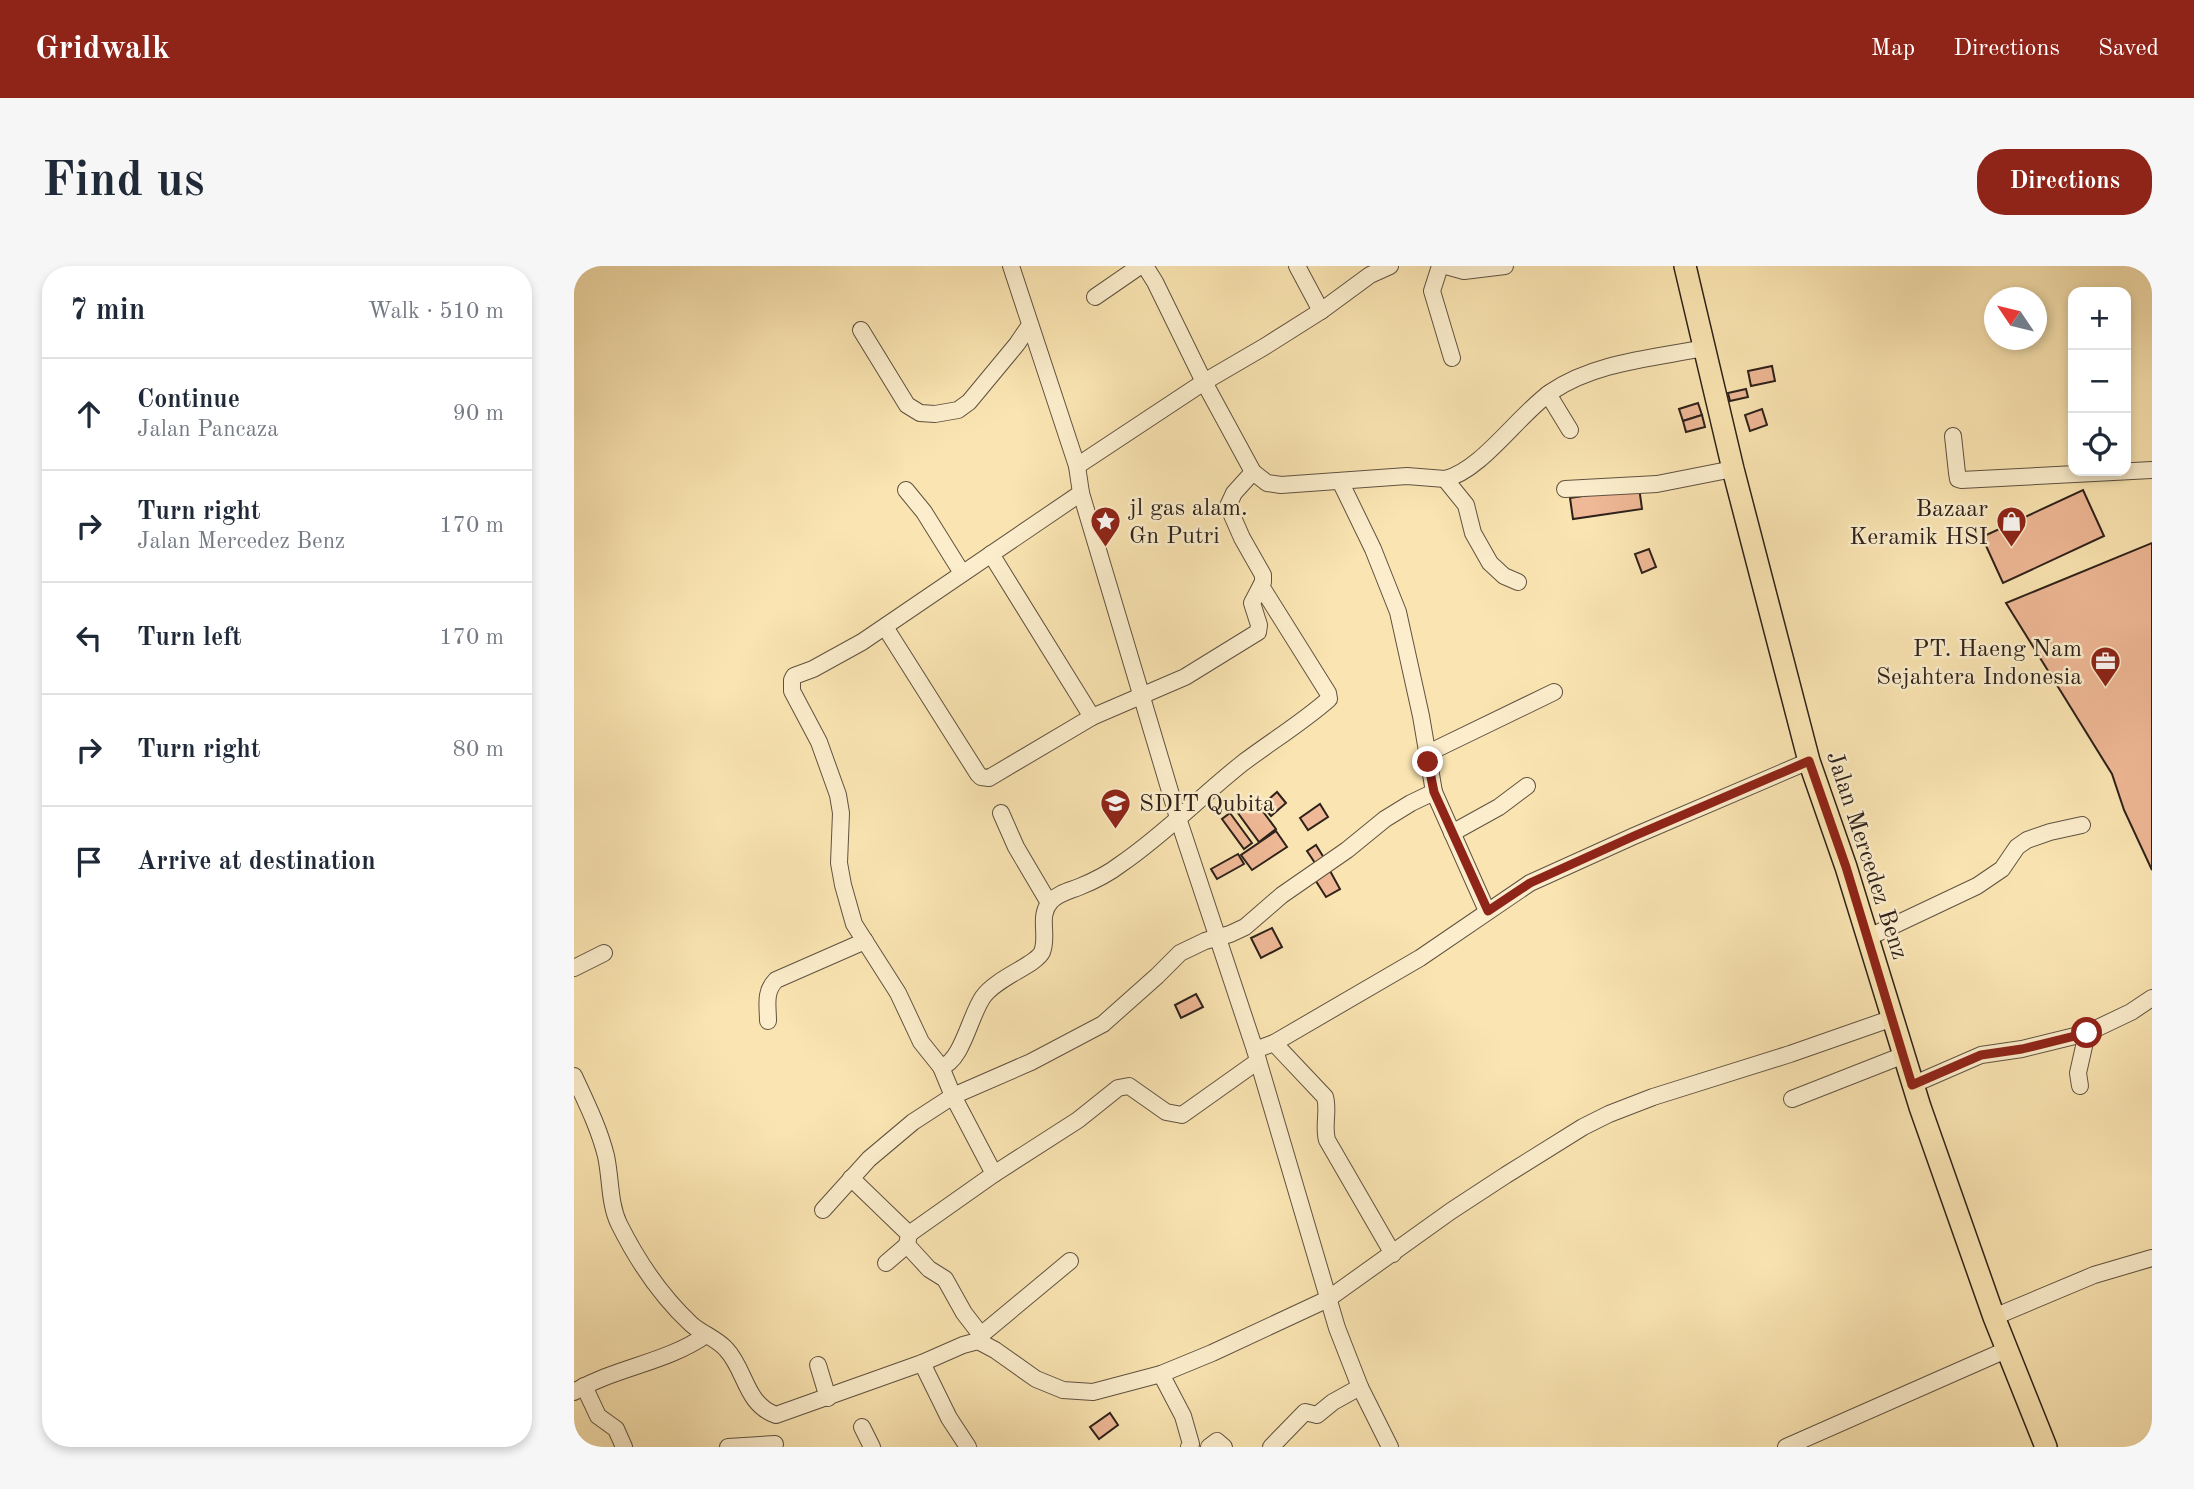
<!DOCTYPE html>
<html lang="en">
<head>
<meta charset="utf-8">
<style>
	body { margin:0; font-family:"Old Standard TT",serif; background:#f6f6f7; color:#1f2937 }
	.controls { position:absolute; right:21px; top:21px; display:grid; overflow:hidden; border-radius:14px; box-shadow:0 4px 10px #0003 }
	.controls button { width:63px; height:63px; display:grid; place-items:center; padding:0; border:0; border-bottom:2px solid #e0e1e3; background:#fff; color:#1f2937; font:35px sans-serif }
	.compass { position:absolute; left:1410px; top:21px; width:63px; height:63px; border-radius:50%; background:#fff; box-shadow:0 4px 10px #0003; rotate:305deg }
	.stop { position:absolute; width:21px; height:21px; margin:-16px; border:5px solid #8f2418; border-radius:50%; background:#fff }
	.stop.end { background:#8f2418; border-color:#fff; box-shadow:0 2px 7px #0008 }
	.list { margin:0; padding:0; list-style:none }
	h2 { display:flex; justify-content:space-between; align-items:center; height:91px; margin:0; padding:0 28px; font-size:30px }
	h2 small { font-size:23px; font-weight:400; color:#747a83 }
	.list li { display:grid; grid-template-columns:46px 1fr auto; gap:21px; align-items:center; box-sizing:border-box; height:112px; padding:0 28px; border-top:2px solid #e0e1e3 }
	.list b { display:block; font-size:26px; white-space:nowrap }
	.list p { margin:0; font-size:23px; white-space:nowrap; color:#747a83 }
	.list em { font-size:23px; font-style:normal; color:#747a83 }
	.icon { flex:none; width:38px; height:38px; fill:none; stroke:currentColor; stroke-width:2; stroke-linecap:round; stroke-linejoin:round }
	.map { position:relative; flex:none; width:1578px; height:1181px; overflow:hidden; border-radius:28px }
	header { display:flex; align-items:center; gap:42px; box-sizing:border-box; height:98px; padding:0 35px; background:#8f2418; color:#fff }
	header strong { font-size:33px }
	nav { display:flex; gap:38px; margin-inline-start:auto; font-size:24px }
	.intro { display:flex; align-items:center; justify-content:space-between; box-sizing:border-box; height:168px; padding:0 42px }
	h1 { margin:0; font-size:49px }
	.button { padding:18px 32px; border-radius:28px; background:#8f2418; color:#fff; font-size:24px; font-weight:700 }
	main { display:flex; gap:42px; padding:0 42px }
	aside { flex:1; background:#fff; border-radius:28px; box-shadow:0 4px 10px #0003 }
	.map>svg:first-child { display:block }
</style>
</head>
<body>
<header>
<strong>Gridwalk</strong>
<nav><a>Map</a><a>Directions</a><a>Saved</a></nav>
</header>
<div class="intro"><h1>Find us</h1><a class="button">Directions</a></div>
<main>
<aside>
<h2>7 min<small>Walk · 510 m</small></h2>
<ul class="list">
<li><svg class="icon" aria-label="ahead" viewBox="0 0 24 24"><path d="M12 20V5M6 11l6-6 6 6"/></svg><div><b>Continue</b><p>Jalan Pancaza</p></div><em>90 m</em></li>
<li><svg class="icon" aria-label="right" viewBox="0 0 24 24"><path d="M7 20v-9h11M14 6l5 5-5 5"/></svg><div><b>Turn right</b><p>Jalan Mercedez Benz</p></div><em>170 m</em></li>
<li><svg class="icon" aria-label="left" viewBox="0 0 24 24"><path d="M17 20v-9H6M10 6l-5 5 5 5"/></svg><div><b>Turn left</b></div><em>170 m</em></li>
<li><svg class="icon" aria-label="right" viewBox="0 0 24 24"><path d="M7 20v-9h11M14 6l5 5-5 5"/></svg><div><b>Turn right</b></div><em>80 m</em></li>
<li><svg class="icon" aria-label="arrive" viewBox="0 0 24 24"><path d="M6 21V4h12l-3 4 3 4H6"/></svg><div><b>Arrive at destination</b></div></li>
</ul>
</aside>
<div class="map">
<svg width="1578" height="1181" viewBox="0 0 1578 1181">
	<rect width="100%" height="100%" fill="#fae5b2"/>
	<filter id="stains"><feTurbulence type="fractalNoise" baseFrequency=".00286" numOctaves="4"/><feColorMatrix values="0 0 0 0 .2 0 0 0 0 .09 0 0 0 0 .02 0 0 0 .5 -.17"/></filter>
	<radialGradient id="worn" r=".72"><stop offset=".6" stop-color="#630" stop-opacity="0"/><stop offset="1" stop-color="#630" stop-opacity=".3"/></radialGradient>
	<!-- building -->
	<g fill="#efb896" stroke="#2d211a" stroke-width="2">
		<path d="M1198,100L1201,115L1177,120L1174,105Z"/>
		<path d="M1172,123L1174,131L1156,135L1154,127Z"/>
		<path d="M1124,137L1128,149L1109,155L1105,143Z"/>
		<path d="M1188,143L1193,159L1176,165L1171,149Z"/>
		<path d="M1128,149L1131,161L1112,166L1109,155Z"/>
		<path d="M1065,221L1068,243L999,253L996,232Z"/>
		<path d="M1509,224L1530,270L1429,317L1408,271Z"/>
		<path d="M1578,277V604L1550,544L1538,508L1432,337Z"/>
		<path d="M1075,283L1082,301L1068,307L1061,288Z"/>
		<path d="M703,526L712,537L697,550L688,539Z"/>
		<path d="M678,531L702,563L685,576L661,543Z"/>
		<path d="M746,538L754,551L734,564L726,552Z"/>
		<path d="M656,547L678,577L670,583L648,553Z"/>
		<path d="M702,565L713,581L678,604L667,589Z"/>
		<path d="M742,579L750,592L741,597L733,585Z"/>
		<path d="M664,588L670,598L643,613L637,603Z"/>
		<path d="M755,603L766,623L752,631L740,612Z"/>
		<path d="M698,662L708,681L687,692L677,672Z"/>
		<path d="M622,728L629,741L607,752L601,739Z"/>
		<path d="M536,1147L544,1159L525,1173L516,1161Z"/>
	</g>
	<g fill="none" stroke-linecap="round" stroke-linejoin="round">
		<defs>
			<g id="minor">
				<path d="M437,0L503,200L507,227L604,552L681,784L763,1062L786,1121L816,1181"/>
				<path d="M571,0L581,16L630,116L679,206L693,217L707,219L833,210L871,213C907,205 945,148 977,126C1021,96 1080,92 1130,82"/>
				<path d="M723,0L747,45"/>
				<path d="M866,0L858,25L878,92"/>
				<path d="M872,0L890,5L931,0"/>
				<path d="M521,31L566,0"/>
				<path d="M287,64L333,139L346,147L361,148L384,144L395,136L443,78L456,59"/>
				<path d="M974,128L996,164"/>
				<path d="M1379,170L1383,207L1384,213L1387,214L1578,204"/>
				<path d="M503,200L630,116L690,81L747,45L796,9L816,0"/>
				<path d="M871,213L892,239L899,267L916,297L930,310L944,316"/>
				<path d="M766,215L799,283L824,346L847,450L860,526L913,645"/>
				<path d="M991,223L1083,218L1159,203"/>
				<path d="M332,224L350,246L388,307"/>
				<path d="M507,227L288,376L239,403L220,410L218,414V425L245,476L264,529L267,547L265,597L269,619L280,658L324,727L347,776L367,801C388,796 396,749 409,731C422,712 462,699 468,686C475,669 463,650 477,635C485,627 495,625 505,621C520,615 534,608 547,598C591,568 628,529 670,496C698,475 729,456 755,433L754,427L687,320"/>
				<path d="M417,288L518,451"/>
				<path d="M311,361L404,508L407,511L415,512L518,451L611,411L684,366L685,359L678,337L689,316V309L668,272L654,240L660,227L679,206"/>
				<path d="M852,488L980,426"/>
				<path d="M427,547L442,581L475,637"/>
				<path d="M878,567L925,541L953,520"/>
				<path d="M1293,672L1403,620L1428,603L1443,581L1453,574L1476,566L1508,559"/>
				<path d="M0,702L30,687"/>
				<path d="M194,755C194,740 190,726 202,714L291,675"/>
				<path d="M700,777L751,831C755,845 749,860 753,874L819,988"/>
				<path d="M681,784L700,777L846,692L956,617L1060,570L1235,495"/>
				<path d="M367,801L379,830L420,908"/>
				<path d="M0,810C12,836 25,862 32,890C37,913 35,937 45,958C63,994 88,1031 117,1058C128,1068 142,1072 152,1083C172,1104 171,1138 202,1149L348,1097L389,1079L404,1075L421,1084L462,1113L489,1124L519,1126L587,1108L638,1087L754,1033L877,945L932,909L1009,861L1035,848L1079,831L1216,788L1319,752"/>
				<path d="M1338,819L1407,789L1448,783L1513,767L1557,746L1578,732"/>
				<path d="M1506,820L1504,807L1513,767"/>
				<path d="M1218,833L1330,789"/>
				<path d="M277,912L335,968L333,979L355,1003L371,1013L390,1047L407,1069"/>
				<path d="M249,944L295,893L339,856L379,830L457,796L529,758L583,710L606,687L631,675L656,668L671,661L708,629L773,584L811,553L837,537L860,526"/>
				<path d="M335,968L420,908L504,854L544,822L555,820L592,846L608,849L684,795"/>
				<path d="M312,997L333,979"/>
				<path d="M1420,1051L1520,1009L1578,992"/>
				<path d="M404,1075L407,1069L496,995"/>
				<path d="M348,1097L375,1152L394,1181"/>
				<path d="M244,1099L254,1132"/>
				<path d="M587,1108L609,1150L617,1178L615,1181"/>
				<path d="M10,1120L24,1150L42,1163L50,1181"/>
				<path d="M0,1126C42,1101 92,1097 132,1069"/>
				<path d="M288,1161L298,1181"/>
				<path d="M154,1181L201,1178"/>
				<path d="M635,1181L643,1175L650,1181"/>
				<path d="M697,1181L731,1146L743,1149L759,1136L786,1121"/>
				<path d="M1212,1181L1432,1084"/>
			</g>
			<path id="major" d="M1111,0L1159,203L1235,495L1272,601L1346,841L1420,1051L1472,1181"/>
		</defs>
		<!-- minor casing -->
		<use href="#minor" stroke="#605240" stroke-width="18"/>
		<!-- major casing -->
		<use href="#major" stroke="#2d211a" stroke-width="24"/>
		<!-- minor -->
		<use href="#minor" stroke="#fceecd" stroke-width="16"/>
		<!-- major -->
		<use href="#major" stroke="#fae5b2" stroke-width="21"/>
	</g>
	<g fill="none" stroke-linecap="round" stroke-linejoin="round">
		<!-- route -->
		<path stroke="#8f2418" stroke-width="9" d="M854,496L860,526L914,645L956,617L1060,570L1235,495L1272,601L1338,819L1407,789L1448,783L1513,767"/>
	</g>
	<!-- icons -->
	<defs>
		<symbol id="sight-pin" viewBox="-11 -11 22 30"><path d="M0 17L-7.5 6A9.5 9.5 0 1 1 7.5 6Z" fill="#8f2418" stroke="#fceecd"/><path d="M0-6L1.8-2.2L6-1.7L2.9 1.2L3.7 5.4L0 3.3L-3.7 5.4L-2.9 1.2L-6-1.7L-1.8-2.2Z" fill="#fff"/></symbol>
		<symbol id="shop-pin" viewBox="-11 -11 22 30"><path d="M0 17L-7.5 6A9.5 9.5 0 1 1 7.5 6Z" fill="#8f2418" stroke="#fceecd"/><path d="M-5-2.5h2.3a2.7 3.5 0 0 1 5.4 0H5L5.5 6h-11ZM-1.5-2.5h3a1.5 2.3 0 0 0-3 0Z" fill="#fff"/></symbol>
		<symbol id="office-pin" viewBox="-11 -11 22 30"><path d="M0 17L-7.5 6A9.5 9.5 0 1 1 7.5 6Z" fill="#8f2418" stroke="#fceecd"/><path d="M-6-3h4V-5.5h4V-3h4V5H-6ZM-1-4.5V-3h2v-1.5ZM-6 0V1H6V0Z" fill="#fff"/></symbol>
		<symbol id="school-pin" viewBox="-11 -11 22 30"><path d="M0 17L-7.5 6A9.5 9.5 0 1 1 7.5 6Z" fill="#8f2418" stroke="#fceecd"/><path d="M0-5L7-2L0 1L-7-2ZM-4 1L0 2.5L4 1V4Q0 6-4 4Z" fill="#fff"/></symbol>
	</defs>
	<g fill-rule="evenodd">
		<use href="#sight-pin" x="514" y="238" width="35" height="47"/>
		<use href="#shop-pin" x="1420" y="238" width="35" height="47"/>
		<use href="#office-pin" x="1514" y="378" width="35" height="47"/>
		<use href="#school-pin" x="524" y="520" width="35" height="47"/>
	</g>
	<g text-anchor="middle" stroke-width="5" stroke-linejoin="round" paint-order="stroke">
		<!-- poi labels -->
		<g font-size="24" fill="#2d211a" stroke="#fceecd" text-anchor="start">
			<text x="555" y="249">jl gas alam.<tspan x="555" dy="28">Gn Putri</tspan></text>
			<text x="1414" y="250" text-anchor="end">Bazaar<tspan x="1414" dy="28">Keramik HSI</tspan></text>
			<text x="1508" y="390" text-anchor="end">PT. Haeng Nam<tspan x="1508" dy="28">Sejahtera Indonesia</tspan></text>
			<text x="565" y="545">SDIT Qubita</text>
		</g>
		<!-- street labels -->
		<g font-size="24" fill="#2d211a" stroke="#fceecd">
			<text transform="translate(1294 589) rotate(72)" y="8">Jalan Mercedez Benz</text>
		</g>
	</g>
	<rect width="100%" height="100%" filter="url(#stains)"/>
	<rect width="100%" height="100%" fill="url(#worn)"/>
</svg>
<div class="controls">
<button>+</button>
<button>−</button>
<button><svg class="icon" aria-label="locate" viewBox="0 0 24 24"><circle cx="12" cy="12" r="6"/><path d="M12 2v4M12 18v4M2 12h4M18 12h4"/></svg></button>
</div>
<svg class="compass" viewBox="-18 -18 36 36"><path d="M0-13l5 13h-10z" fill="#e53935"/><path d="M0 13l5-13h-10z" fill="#747a83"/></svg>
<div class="stop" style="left:1513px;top:767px"></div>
<div class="stop end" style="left:854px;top:496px"></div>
</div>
</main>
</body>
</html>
